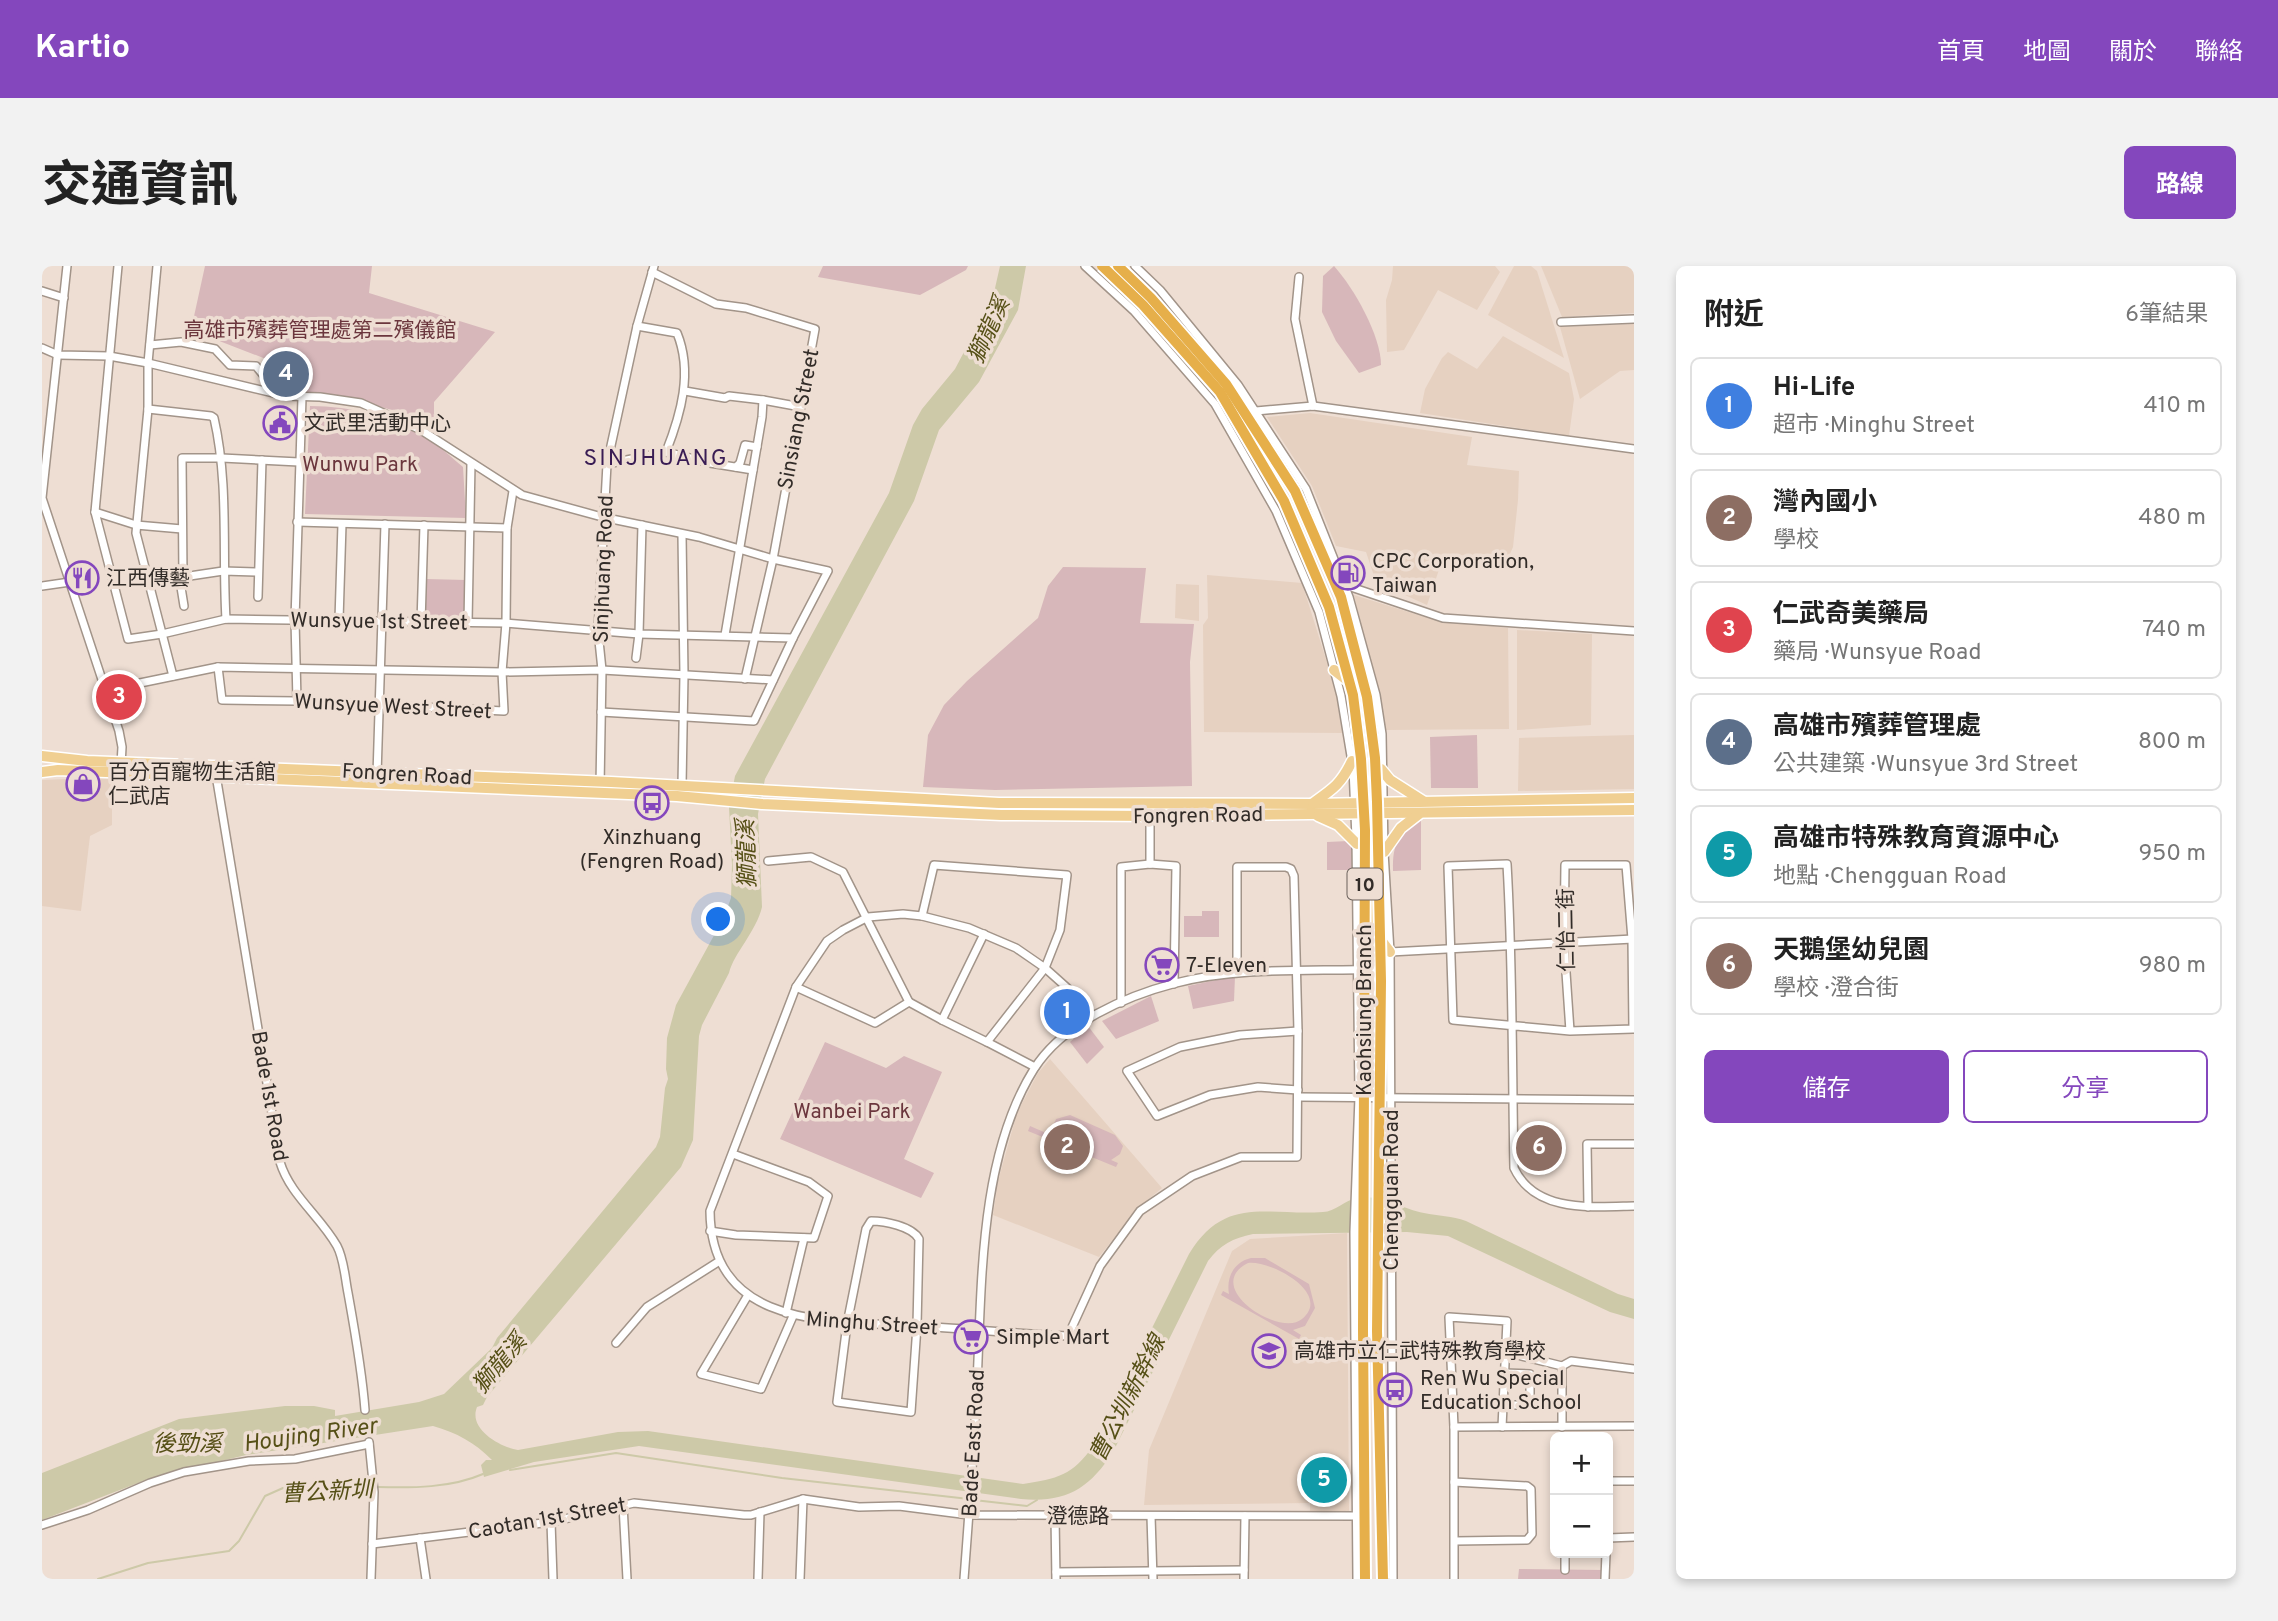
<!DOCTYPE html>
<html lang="zh-TW">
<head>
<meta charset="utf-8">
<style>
	body { margin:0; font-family:Overpass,"Noto Sans TC",sans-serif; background:#f2f2f2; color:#222 }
	.controls { position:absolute; right:21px; bottom:21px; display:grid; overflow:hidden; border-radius:10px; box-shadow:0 4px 10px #0003 }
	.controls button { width:63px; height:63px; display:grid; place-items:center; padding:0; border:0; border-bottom:2px solid #e0e0e0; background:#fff; color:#222; font:35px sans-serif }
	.you { position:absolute; left:677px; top:654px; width:24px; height:24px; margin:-18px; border:5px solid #fff; border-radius:50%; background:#1a73e8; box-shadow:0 0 0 10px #1a73e833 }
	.badge { display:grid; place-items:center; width:46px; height:46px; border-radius:50%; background:#8447bd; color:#fff; font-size:23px; font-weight:700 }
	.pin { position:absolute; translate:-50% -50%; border:4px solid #fff; box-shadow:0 2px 7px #0006 }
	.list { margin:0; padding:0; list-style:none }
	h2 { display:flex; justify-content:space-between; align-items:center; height:91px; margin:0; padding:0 28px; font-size:30px }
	h2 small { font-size:23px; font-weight:400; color:#767676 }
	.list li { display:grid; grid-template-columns:46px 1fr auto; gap:21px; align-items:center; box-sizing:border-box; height:98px; margin:0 14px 14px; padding:0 14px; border:2px solid #e0e0e0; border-radius:10px }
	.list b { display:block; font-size:26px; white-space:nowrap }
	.list p { margin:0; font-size:23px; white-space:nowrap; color:#767676 }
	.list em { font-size:23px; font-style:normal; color:#767676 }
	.actions { display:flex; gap:14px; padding:21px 28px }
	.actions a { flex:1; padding:16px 0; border:2px solid #8447bd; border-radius:10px; text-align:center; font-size:24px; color:#8447bd }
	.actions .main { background:#8447bd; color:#fff }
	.map { position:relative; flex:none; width:1592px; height:1313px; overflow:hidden; border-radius:10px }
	header { display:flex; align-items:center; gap:42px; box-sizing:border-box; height:98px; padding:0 35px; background:#8447bd; color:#fff }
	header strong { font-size:33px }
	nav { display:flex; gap:38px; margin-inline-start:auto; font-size:24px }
	.intro { display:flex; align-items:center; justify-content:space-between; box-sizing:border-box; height:168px; padding:0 42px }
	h1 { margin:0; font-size:49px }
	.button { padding:18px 32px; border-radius:10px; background:#8447bd; color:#fff; font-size:24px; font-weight:700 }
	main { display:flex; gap:42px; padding:0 42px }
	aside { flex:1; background:#fff; border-radius:10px; box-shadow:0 4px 10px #0003 }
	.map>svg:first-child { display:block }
</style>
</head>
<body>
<header>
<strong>Kartio</strong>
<nav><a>首頁</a><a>地圖</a><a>關於</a><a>聯絡</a></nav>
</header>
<div class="intro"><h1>交通資訊</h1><a class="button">路線</a></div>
<main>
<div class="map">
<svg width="1592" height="1313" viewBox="0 0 1592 1313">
	<rect width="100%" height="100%" fill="#eeded3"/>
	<!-- built -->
	<g fill="#e6d1c1">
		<path d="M1351,0H1453L1458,6L1435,44L1396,24L1362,84L1345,86L1344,34L1350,14Z"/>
		<path d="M1472,0H1489L1495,5L1522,92L1446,49Z"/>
		<path d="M1499,0H1592V47L1520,51Z"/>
		<path d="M1592,58V104L1578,105L1538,133L1518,61Z"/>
		<path d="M1461,70L1527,107L1532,133L1527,170L1378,147L1383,123L1400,92L1406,86L1435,103Z"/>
		<path d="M1268,147L1430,171L1425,199L1477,205L1476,234L1471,281L1467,290L1402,289L1385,339L1334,316L1324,286L1294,280L1270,220L1225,151Z"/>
		<path d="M1165,309L1260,317L1298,438L1301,467L1162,466L1161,359L1166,352Z"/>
		<path d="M1134,318L1157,319V355L1133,352Z"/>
		<path d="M1312,329L1389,353L1466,362L1467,463L1344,464Z"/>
		<path d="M1475,364L1550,368L1549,459L1475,464Z"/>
		<path d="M1592,469V523L1476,525L1477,472Z"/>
		<path d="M70,511V559L48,570L39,645L0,640V514Z"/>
		<path d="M1008,793L1120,922L1096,942L1057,991L951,949L956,915L975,847L996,807Z"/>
		<path d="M1510,863L1517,865L1515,874L1521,877V879H1514L1506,905L1493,897L1480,885L1483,878L1477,874L1478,870L1491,871L1492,878L1507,880Z"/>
		<path d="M1305,967L1307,1245H1268V1237L1102,1239L1107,1184L1190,985L1208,973Z"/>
	</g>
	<!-- green -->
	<g fill="#d7b7ba" fill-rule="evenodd">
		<path d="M163,0H330L327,27L453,66L392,136V163L362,147L296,130L237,122L224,93L149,64Z"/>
		<path d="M781,0H926L924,4L878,29L776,11Z"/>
		<path d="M1292,0C1312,22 1339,70 1339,99L1317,107L1294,75L1280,46L1281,10Z"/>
		<path d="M268,140C310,140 351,151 387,173C399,181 410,192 421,201L424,252L263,248Z"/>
		<path d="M1021,301L1104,302L1098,357L1152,358L1148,396L1150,520L953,524L881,521L886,469L902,439L925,415L996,352L1006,320Z"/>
		<path d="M384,313L424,314L422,353L382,352Z"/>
		<path d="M1435,469L1436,522H1389L1388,471Z"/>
		<path d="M1379,554V604L1351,605C1350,576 1357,570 1379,554Z"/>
		<path d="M1307,575L1312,579V604H1285V576Z"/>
		<path d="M1160,645H1177V671H1142V650H1160Z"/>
		<path d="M1193,710L1192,735L1151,743L1146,720Z"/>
		<path d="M1109,730L1117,755L1074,773L1060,755Z"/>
		<path d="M1046,760L1062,781L1045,798L1028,776Z"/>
		<path d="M783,776L844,802L862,790L900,806L862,893L892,907L879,932L738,873Z"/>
		<path d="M1028,849L1073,869L1081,880L1078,888L1069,894L1076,897L1074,901L986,865L988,860L1011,870L1010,863L1014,853Z"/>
		<path d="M1209,992H1223L1267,1018L1273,1042L1263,1060L1251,1064L1259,1069L1257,1073L1179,1029L1181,1025L1187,1028C1184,1011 1192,996 1209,992ZM1206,997C1228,994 1291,1027 1260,1053C1238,1072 1159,1021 1206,997Z"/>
		<path d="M1477,1303L1563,1304V1313H1476Z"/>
	</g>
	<!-- water -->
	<path fill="#cdc9a8" d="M958,0H984L976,44L937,116L897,164L872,235L723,513L716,548L720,641C714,666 692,687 687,707L660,759L657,770L651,874L639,901L445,1131L441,1139L435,1141C426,1163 458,1181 476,1184L576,1166L606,1165L981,1218C1015,1213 1031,1209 1051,1180L1147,988C1183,929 1224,950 1281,946C1293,946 1303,934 1315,932C1342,928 1359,943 1382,947C1396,950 1410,950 1424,955L1576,1028L1592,1033V1053L1568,1046L1406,970L1365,966L1211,968C1191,972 1178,979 1166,995L1071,1186C1047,1223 1024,1237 979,1233L597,1180L492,1196L442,1211L439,1199L444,1194H450C432,1176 415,1167 391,1160L204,1189L109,1212L0,1254V1207L137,1153L243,1140H272L293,1144V1150L377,1136L402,1128L450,1082L455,1072L614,881L618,871L623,822L626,813L624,803L625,772L634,739L682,651L689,632L690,599L687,541L693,510L847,227L871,159L880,143L913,103L951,31Z"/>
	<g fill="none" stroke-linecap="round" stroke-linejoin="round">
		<!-- stream -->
		<g stroke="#cdc9a8" stroke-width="2">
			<path d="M468,1204L574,1187L740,1212L927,1233"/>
			<path d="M336,1221C370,1222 409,1222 441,1208"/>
			<path d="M932,1234L985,1240L995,1234"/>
			<path d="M56,1313L106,1297L187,1285L197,1275L223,1230L241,1222L330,1221"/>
		</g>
		<defs>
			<g id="minor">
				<path d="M25,0L0,232L77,465L80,481L79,499"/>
				<path d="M76,0L53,246L86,373L120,368L184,353L464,357L597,368L751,372"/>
				<path d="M115,0L106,97V143L94,267L131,410"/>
				<path d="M1043,0L1092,45L1173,138L1234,245L1277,346L1299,430L1311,502L1314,572L1317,831L1312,966L1315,1313"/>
				<path d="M1093,0L1118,24L1196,119L1264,223L1307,331L1334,429L1340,468L1342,586L1348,686L1351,1313"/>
				<path d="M610,6L674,38L704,42L773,63L731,293L703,413"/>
				<path d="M1257,11L1253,53L1271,140"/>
				<path d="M0,25L22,32"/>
				<path d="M1519,56L1592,53"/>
				<path d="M595,60L635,67C651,106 639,148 624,186"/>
				<path d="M108,79L139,76L173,83L188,99L214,100L236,127"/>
				<path d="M0,82L16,89L67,90L106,97L244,130L278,131L319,137L379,164L480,229L560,251L657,271L731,293L786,305L751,372L712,455L559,446"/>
				<path d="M643,125L683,132L687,130L721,134L759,141"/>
				<path d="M106,143L169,150L172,152C187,217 180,287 184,353"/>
				<path d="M1214,145L1271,140L1592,183"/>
				<path d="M565,198L624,186L668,197L711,204"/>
				<path d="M694,201L698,197L703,179L715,181"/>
				<path d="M53,246L94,259L140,263"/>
				<path d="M255,256L465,262"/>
				<path d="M216,306L181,305L141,311L140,192H180L257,196"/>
				<path d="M141,311L138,315L142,340"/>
				<path d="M1303,319L1401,352L1592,365"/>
				<path d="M0,320L28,316"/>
				<path d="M216,331L220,194"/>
				<path d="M297,354L300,258"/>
				<path d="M379,357L382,259"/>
				<path d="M426,357L429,197"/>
				<path d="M683,369L720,151L721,134"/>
				<path d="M594,392L597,368L600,259"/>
				<path d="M176,401L180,434L255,435L462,445L460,406L464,357L465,262L471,225"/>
				<path d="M64,424L176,401L460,406L560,404L731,414"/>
				<path d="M255,435L253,354L260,131"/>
				<path d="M174,509L238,896C248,929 278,950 295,980C302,993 303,1012 306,1027C313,1066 320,1104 323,1144"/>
				<path d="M335,509L343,258"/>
				<path d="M640,519L642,409L640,269"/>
				<path d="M558,520L560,404L556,365L565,198L595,60L612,0"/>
				<path d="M726,595L769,591L801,606L867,736L833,757L754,721"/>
				<path d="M1108,598V546"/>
				<path d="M880,650L892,599L1025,609L1018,664L1003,702L945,776L900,754L942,668"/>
				<path d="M1348,686L1591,673"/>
				<path d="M867,736L900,754"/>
				<path d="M1079,737V601L1108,598L1134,600L1132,718"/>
				<path d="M1046,754L1032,728L1003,702L974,682L927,662L880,650L861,648L826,651L801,664L785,675L754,721L668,945C669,1064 791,1055 877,1060C927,1063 976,1068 1026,1070L1058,1000L1098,945L1150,910L1199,891H1255L1256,765L1252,610L1249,603L1244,601H1195V706"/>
				<path d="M1528,765L1522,677L1523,599H1584L1590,673L1591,763L1528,765L1411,754L1406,600L1465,598C1471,699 1470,800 1472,902C1493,947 1550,941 1592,940"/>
				<path d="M945,776L993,801"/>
				<path d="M1256,824L1216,821L1168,829L1115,850L1085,805L1138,781L1198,769L1256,765"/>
				<path d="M1257,831L1592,834"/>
				<path d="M1546,941L1545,878H1592"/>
				<path d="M829,955C842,955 870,960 877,973L875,1060L869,1146L795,1136L805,1058L824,963Z"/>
				<path d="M668,965L694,969L772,972L786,930L767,916L691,888"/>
				<path d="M706,1029L659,1108L719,1123L751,1050"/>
				<path d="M744,1047L762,972"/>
				<path d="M574,1077L605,1041L676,996"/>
				<path d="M1463,1086L1520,1100"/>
				<path d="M1461,1139H1488V1108L1462,1107"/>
				<path d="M1412,1161L1407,1051L1465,1055L1460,1161"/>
				<path d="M1520,1161V1100L1529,1095L1592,1103"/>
				<path d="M327,1176L332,1226L329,1313"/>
				<path d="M1567,1215H1592"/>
				<path d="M1412,1216L1485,1220L1489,1223L1490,1268L1485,1274L1413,1275"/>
				<path d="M581,1239L585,1313"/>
				<path d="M1013,1250L1014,1313"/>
				<path d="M1109,1250L1111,1313"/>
				<path d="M509,1256L511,1313"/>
				<path d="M0,1259L46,1244L108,1217L142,1206L207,1195L253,1193L327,1178"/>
				<path d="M378,1272L384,1313"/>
				<path d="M1566,1272L1592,1271"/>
				<path d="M330,1278L509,1256L592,1237L702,1249H709L761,1233L817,1241L857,1240L927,1249L1313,1250"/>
				<path d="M1523,1304V1287"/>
				<path d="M1014,1306L1202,1304"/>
				<path d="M716,1313L718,1246"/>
				<path d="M758,1313L761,1233"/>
				<path d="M922,1313C927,1248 932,1183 935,1117C940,1017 937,891 992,803C1021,757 1084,730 1134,717C1202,700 1271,706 1340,703"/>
				<path d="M1202,1313L1203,1250"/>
				<path d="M1412,1313V1161L1592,1160"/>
				<path d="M1563,1313L1564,1287"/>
			</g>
			<g id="major">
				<path d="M1292,404L1315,422L1331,541"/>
				<path d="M0,490L45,495L569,516L957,537L1271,538L1592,532"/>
				<path d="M1339,503L1348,514L1381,535"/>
				<path d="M0,506L16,504L635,530L720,538L959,549L1108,550L1592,544"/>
				<path d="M1271,537C1291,523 1299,518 1310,495"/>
				<path d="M1327,542L1329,548L1330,662L1348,686"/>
				<path d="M1276,550L1296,559L1315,578"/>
				<path d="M1342,586L1359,562L1377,548"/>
			</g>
		</defs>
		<!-- minor casing -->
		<use href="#minor" stroke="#a29489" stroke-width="10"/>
		<!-- major casing -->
		<use href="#major" stroke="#fff" stroke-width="13"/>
		<!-- minor -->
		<use href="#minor" stroke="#fff" stroke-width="7"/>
		<!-- major -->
		<use href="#major" stroke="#f0cf92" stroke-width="10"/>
		<defs>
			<g id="highway-bridge">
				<path d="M1060,0L1101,39L1178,126L1242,235L1287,341L1311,429L1319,493L1323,564L1321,1064L1323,1313"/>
				<path d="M1076,0L1109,32L1184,118L1253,225L1299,331L1325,431L1333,492L1335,536L1339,715L1335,1065L1341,1313"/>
			</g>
		</defs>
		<!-- highway-bridge casing -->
		<use href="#highway-bridge" stroke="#fff" stroke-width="14" stroke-linecap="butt"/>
		<!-- highway-bridge -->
		<use href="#highway-bridge" stroke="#e6af4a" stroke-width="10"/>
	</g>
	<!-- icons -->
	<defs>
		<symbol id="civic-ring" viewBox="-11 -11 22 22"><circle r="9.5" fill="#eeded3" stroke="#8447bd" stroke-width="1.5"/><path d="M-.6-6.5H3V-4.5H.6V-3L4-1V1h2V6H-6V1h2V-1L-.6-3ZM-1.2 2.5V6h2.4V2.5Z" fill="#8447bd"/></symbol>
		<symbol id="fuel-ring" viewBox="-11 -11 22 22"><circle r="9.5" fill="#eeded3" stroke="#8447bd" stroke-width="1.5"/><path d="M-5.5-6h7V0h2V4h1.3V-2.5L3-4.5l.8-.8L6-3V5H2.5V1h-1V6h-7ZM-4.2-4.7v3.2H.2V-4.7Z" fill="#8447bd"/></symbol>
		<symbol id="restaurant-ring" viewBox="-11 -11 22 22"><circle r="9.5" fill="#eeded3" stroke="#8447bd" stroke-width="1.5"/><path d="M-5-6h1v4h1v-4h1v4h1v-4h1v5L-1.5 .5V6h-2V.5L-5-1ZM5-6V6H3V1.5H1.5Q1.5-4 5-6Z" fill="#8447bd"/></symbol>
		<symbol id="shop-ring" viewBox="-11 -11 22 22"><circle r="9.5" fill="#eeded3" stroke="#8447bd" stroke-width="1.5"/><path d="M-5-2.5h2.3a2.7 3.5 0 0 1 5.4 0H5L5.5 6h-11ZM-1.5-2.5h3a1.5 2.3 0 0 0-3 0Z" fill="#8447bd"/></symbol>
		<symbol id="bus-ring" viewBox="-11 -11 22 22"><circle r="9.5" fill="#eeded3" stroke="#8447bd" stroke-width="1.5"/><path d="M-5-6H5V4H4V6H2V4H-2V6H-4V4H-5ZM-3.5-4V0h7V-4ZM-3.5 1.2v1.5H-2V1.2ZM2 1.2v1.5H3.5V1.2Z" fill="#8447bd"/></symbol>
		<symbol id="supermarket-ring" viewBox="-11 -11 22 22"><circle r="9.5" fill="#eeded3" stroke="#8447bd" stroke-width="1.5"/><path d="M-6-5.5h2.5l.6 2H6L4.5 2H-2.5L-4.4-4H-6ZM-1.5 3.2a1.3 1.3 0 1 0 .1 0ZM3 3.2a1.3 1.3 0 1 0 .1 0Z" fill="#8447bd"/></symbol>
		<symbol id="school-ring" viewBox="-11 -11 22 22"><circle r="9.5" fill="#eeded3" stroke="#8447bd" stroke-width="1.5"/><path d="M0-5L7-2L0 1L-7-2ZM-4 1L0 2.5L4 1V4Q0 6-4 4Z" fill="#8447bd"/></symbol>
	</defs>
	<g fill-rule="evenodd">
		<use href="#civic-ring" x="219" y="138" width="38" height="38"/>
		<use href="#fuel-ring" x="1287" y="288" width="38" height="38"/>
		<use href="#restaurant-ring" x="21" y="293" width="38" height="38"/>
		<use href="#shop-ring" x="22" y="499" width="38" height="38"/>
		<use href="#bus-ring" x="591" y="518" width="38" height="38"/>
		<use href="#supermarket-ring" x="1101" y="680" width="38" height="38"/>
		<use href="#supermarket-ring" x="910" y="1052" width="38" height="38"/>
		<use href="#school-ring" x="1208" y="1066" width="38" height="38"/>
		<use href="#bus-ring" x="1334" y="1105" width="38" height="38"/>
	</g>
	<g text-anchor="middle" stroke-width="7" stroke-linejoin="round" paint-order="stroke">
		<!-- shield labels -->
		<rect fill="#eeded3" stroke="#6a615b" stroke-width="2" x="1305.5" y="602.5" width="35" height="31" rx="5"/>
		<g font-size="19" font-weight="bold" fill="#322c28">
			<text x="1323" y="625">10</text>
		</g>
		<!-- park labels -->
		<g font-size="21" fill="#6b363d" stroke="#eeded3">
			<text x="278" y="71">高雄市殯葬管理處第二殯儀館</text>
			<text x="318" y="205">Wunwu Park</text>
			<text x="810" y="852">Wanbei Park</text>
		</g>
		<!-- street labels -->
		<g font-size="21" fill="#322c28" stroke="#eeded3">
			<text transform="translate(756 153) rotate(-79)" y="7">Sinsiang Street</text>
			<text transform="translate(561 303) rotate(-88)" y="7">Sinjhuang Road</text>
			<text transform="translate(337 355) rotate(1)" y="7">Wunsyue 1st Street</text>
			<text transform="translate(351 440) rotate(3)" y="7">Wunsyue West Street</text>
			<text transform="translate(365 508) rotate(3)" y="7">Fongren Road</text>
			<text transform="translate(1156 549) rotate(-1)" y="7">Fongren Road</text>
			<text transform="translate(1524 664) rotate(-91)" y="7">仁怡二街</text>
			<text transform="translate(1322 744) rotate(-90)" y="7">Kaohsiung Branch</text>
			<text transform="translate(228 830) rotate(80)" y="7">Bade 1st Road</text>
			<text transform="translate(1349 924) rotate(-90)" y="7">Chengguan Road</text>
			<text transform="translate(830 1057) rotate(4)" y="7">Minghu Street</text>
			<text transform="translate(931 1177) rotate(-87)" y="7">Bade East Road</text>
			<text x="1036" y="1257">澄德路</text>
			<text transform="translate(505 1252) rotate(-10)" y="7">Caotan 1st Street</text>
		</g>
		<!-- poi labels -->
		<g font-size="21" fill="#322c28" stroke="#eeded3" text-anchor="start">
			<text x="262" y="164">文武里活動中心</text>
			<text x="1330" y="302">CPC Corporation,<tspan x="1330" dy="24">Taiwan</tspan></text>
			<text x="64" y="319">江西傳藝</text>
			<text x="66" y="513">百分百寵物生活館<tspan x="66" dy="24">仁武店</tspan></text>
			<text x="610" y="578" text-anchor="middle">Xinzhuang<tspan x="610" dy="24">(Fengren Road)</tspan></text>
			<text x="1144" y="706">7-Eleven</text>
			<text x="954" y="1078">Simple Mart</text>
			<text x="1252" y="1092">高雄市立仁武特殊教育學校</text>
			<text x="1378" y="1119">Ren Wu Special<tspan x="1378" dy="24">Education School</tspan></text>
		</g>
		<!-- water labels -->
		<g font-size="23" font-style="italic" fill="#565017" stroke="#eeded3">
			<text transform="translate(946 64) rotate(-66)" y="8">獅龍溪</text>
			<text transform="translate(704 588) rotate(-92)" y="8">獅龍溪</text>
			<text transform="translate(457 1097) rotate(-50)" y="8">獅龍溪</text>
			<text transform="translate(1085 1132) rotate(-63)" y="8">曹公圳新幹線</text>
			<text transform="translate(268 1168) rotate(-8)" y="8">Houjing River</text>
			<text x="145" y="1185">後勁溪</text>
			<text transform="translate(285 1225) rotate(-3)" y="8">曹公新圳</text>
		</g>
		<!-- neighbourhood labels -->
		<g font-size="23" letter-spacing="2" fill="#391c54" stroke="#eeded3">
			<text x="614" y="199">SINJHUANG</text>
		</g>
	</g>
</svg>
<div class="controls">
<button>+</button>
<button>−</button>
</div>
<div class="you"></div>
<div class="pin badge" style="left:1025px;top:746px;background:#3f7fe0">1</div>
<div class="pin badge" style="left:1025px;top:881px;background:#8d6e63">2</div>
<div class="pin badge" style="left:77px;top:431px;background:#e0444e">3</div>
<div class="pin badge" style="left:244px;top:108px;background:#5c6f8a">4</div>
<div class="pin badge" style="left:1282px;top:1214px;background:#0f9aa8">5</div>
<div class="pin badge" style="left:1497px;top:882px;background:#8d6e63">6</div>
</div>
<aside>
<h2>附近<small>6筆結果</small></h2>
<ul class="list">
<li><span class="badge" style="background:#3f7fe0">1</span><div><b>Hi-Life</b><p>超市 · Minghu Street</p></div><em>410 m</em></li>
<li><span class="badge" style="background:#8d6e63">2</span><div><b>灣內國小</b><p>學校</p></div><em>480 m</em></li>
<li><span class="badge" style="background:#e0444e">3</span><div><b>仁武奇美藥局</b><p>藥局 · Wunsyue Road</p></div><em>740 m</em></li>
<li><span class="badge" style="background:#5c6f8a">4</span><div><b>高雄市殯葬管理處</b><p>公共建築 · Wunsyue 3rd Street</p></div><em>800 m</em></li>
<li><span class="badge" style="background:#0f9aa8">5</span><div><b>高雄市特殊教育資源中心</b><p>地點 · Chengguan Road</p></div><em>950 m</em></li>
<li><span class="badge" style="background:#8d6e63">6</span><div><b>天鵝堡幼兒園</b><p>學校 · 澄合街</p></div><em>980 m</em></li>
</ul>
<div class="actions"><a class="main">儲存</a><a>分享</a></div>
</aside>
</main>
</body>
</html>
